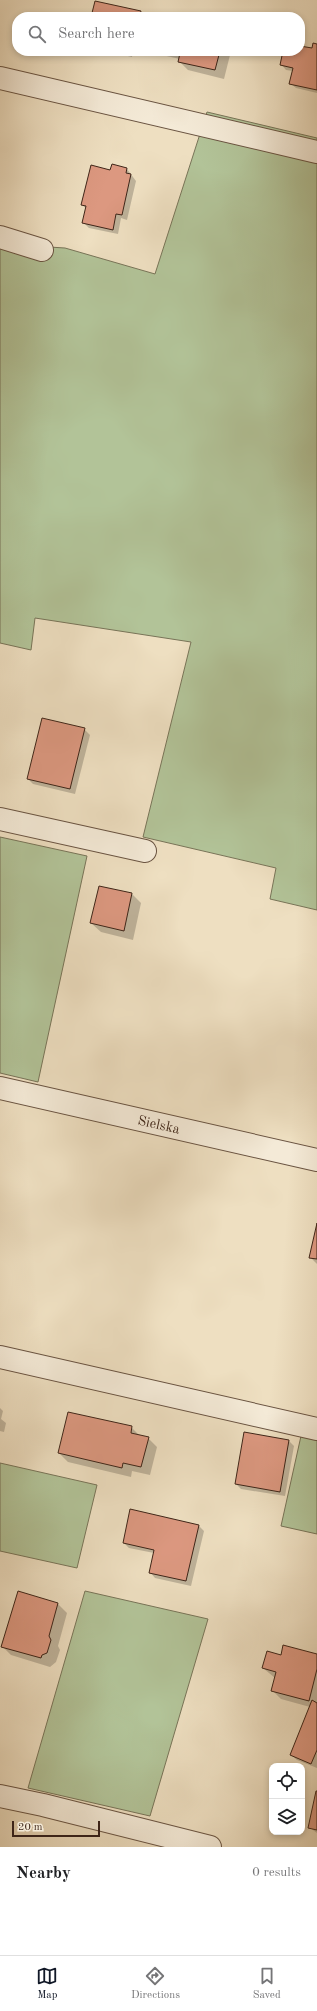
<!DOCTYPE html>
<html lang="en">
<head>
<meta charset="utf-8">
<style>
	body { margin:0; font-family:"Old Standard TT",serif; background:#f6f6f6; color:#202124 }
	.controls { position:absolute; right:12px; bottom:12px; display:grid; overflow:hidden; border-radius:8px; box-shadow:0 2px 6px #0003 }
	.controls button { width:36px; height:36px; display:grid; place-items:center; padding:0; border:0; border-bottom:1px solid #e0e0e0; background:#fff; color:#202124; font:20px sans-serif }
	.scale { position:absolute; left:12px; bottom:10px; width:88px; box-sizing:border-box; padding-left:4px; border:2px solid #3e2518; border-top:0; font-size:11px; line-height:14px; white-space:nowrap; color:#3e2518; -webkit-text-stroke:3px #f4ead7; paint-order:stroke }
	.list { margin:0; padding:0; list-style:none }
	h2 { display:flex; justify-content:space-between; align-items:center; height:52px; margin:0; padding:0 16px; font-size:17px }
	h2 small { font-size:13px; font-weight:400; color:#757577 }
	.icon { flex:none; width:22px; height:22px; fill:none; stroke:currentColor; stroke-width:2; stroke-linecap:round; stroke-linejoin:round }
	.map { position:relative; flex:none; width:317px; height:1847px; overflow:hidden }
	.search { position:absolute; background:#fff; box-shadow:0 2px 6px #0003; left:12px; right:12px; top:12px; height:44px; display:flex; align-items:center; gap:10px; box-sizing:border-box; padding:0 14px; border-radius:16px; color:#757577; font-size:15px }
	.sheet { height:108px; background:#fff }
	nav { display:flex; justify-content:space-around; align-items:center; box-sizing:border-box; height:56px; border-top:1px solid #e0e0e0; background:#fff; font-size:11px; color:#757577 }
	nav a { display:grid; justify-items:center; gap:2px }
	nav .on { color:#111827 }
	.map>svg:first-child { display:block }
</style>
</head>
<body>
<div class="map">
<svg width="317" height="1847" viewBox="0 0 317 1847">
	<rect width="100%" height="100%" fill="#eedfc1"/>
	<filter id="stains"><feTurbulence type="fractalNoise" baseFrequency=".005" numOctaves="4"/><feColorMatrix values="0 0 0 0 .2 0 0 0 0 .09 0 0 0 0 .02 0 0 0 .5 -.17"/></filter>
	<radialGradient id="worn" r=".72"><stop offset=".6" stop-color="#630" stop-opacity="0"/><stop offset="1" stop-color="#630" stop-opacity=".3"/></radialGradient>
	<!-- green -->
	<g fill="#b2c398" stroke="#787458">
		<path d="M207,112L317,138V910L270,899L276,868L143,837L191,642L35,618L31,650L0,643V244L65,248L155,274Z"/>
		<path d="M0,837L87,856L38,1082L0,1073Z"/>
		<path d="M301,1436L317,1440V1534L281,1526Z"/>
		<path d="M0,1463L97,1485L77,1568L0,1551Z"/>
		<path d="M85,1591L208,1619L150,1816L28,1788Z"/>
	</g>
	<!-- shadow -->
	<g fill="#0003">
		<path d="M317,45V93L296,88L290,83L293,71L286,70L281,64L284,51H300V47L313,49Z"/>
		<path d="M106,51H133L132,57Z"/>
		<path d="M144,51H231L224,79L188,70L179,61L180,59Z"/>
		<path d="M112,165L127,169L136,181L127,220L121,218L118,234L89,228L83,222L87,209L82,205L111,171Z"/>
		<path d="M84,729L90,735L75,794L33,784L28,779Z"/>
		<path d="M99,887L132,894L141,903L133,940L101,932L91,923Z"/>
		<path d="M317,1226V1264L310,1257Z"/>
		<path d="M0,1408L3,1411L1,1419L6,1423L4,1432L0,1431Z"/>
		<path d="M131,1427L140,1436L148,1438L157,1447L150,1475L132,1471L131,1477L68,1462L59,1453Z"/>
		<path d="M289,1441L294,1446L285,1496L241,1489L236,1484Z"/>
		<path d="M131,1511L199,1526L204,1531L191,1586L155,1578L150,1572L154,1553L129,1548L124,1543Z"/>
		<path d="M19,1592L58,1604L67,1613L58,1646L60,1650L56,1662L50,1667L11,1655L2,1646Z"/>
		<path d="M317,1655V1768L297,1760L291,1755L310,1707L281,1699L272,1690L275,1678L263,1668L281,1656Z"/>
		<path d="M317,1792V1833L309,1827Z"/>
	</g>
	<!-- building -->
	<g fill="#dc9880" stroke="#3e2518">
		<path d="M95,1L141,11L140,15L148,17H91Z"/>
		<path d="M313,43L317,44V90L289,84L293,68L280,65L283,51H300V46L312,48Z"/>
		<path d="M172,51H220L215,70L178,62L180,53Z"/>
		<path d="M112,164L127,168L126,173L131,174L122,215L116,214L113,230L82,223L86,206L81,205L91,165L110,170Z"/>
		<path d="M42,718L85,728L70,789L27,779Z"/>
		<path d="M99,886L132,893L124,931L90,923Z"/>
		<path d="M317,1223V1259L309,1258Z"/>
		<path d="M68,1412L132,1426L131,1433L149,1437L141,1467L123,1463L122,1468L58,1453Z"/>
		<path d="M244,1432L289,1440L280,1492L235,1484Z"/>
		<path d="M130,1509L199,1525L186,1581L149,1573L154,1550L123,1543Z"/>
		<path d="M18,1591L58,1603L49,1636L51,1640L47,1653L42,1655L41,1658L1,1647Z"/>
		<path d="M283,1645L317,1654V1669L309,1701L271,1691L276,1672L262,1668L267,1651L281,1655Z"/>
		<path d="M312,1700L317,1703V1750L311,1764L290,1755Z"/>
		<path d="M316,1791H317V1830L308,1828Z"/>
	</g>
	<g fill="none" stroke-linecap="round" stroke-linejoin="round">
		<defs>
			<g id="minor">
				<path d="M0,78L317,152"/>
				<path d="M0,237L42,250"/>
				<path d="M0,819L145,851"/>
				<path id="s1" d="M0,1088L317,1160"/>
				<path d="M0,1357L317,1429"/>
				<path d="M0,1796L43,1805L210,1847"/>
			</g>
		</defs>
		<!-- minor casing -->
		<use href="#minor" stroke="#6a5442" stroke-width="24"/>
		<!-- minor -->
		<use href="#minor" stroke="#f4ead7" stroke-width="22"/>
	</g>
	<g text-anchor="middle" stroke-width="3" stroke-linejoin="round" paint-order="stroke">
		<!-- street labels -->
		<g font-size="14" fill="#3e2518" stroke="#f4ead7">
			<text dy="5" stroke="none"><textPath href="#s1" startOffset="163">Sielska</textPath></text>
		</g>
	</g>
	<rect width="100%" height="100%" filter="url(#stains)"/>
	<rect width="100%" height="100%" fill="url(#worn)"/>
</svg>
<div class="controls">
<button><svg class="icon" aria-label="locate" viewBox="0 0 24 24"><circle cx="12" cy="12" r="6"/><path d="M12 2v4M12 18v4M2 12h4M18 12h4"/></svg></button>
<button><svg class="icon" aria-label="layers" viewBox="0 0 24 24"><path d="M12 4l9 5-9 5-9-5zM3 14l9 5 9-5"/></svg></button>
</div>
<div class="scale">20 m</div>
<div class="search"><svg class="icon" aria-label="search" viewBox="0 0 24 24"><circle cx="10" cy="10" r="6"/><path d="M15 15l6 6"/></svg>Search here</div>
</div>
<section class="sheet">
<h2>Nearby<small>0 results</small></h2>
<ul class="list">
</ul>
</section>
<nav>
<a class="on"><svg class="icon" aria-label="map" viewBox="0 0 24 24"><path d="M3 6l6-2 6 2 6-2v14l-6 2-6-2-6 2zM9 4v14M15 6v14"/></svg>Map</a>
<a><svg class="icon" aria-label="directions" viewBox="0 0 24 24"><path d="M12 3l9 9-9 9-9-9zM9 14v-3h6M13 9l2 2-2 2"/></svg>Directions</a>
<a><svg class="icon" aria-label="saved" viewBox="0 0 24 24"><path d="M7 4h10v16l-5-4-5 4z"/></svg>Saved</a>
</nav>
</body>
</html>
